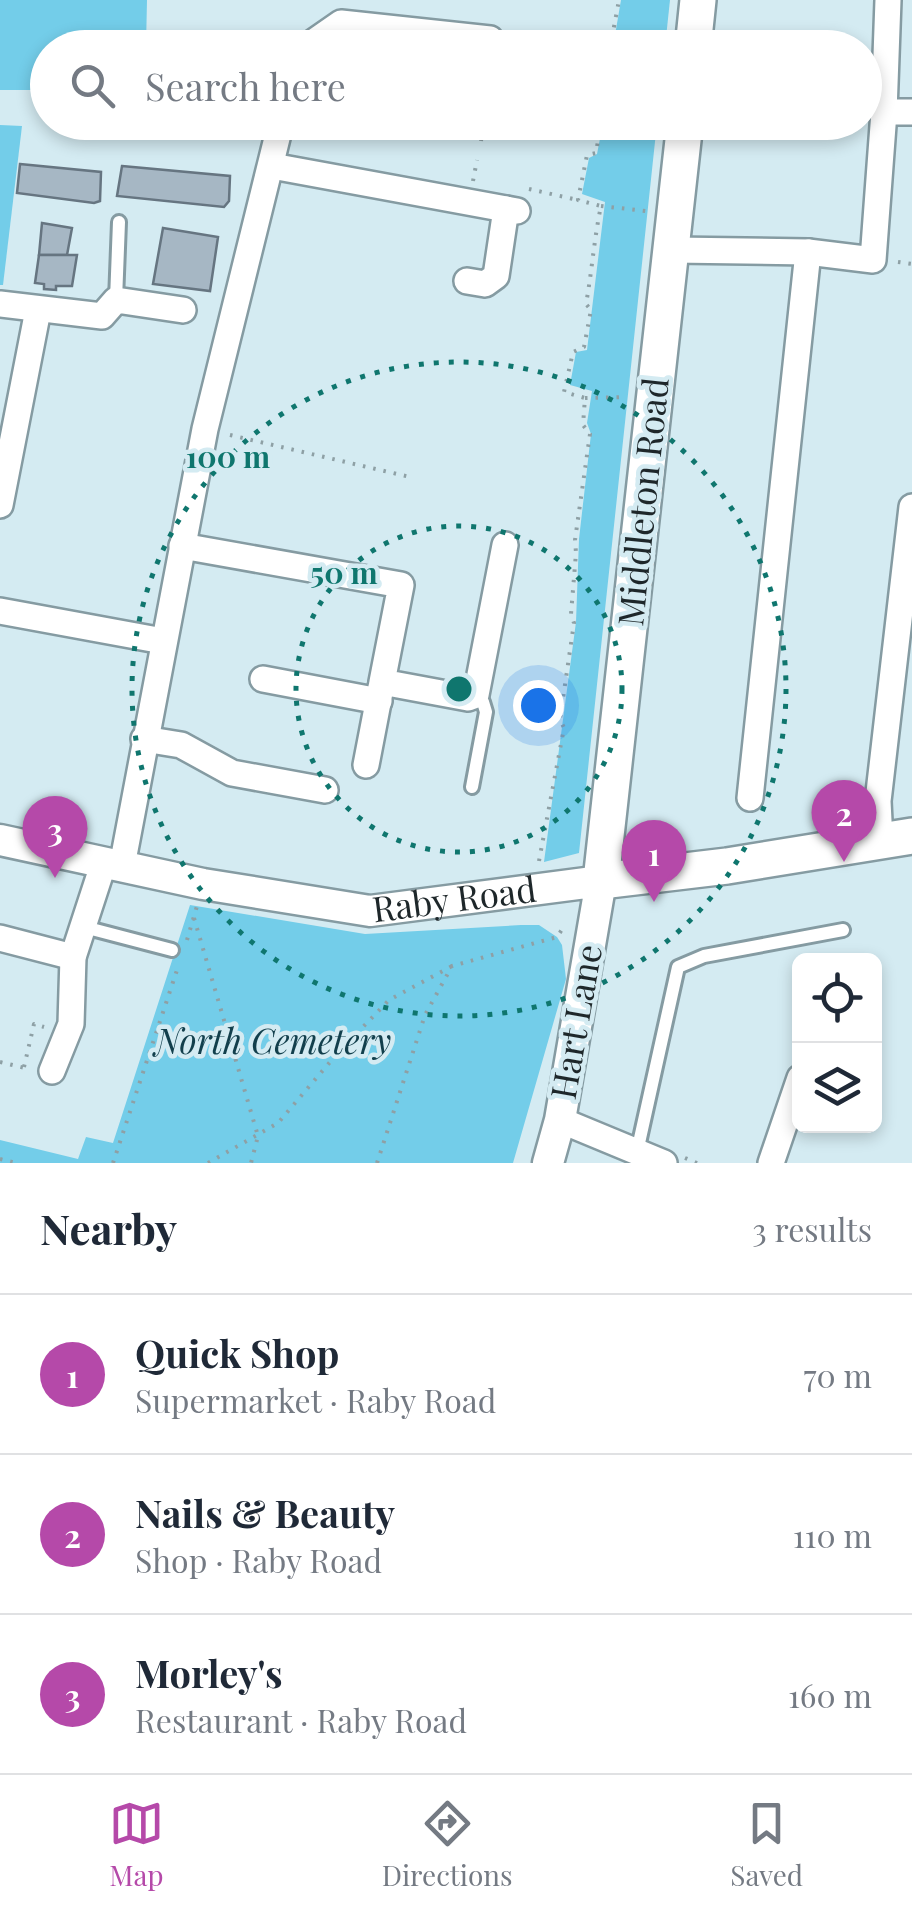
<!DOCTYPE html>
<html lang="en">
<head>
<meta charset="utf-8">
<style>
	body { margin:0; font-family:"Playfair Display",serif; background:#f2f2f3; color:#1f2937 }
	.controls { position:absolute; right:30px; bottom:30px; display:grid; overflow:hidden; border-radius:15px; box-shadow:0 5px 15px #0003 }
	.controls button { width:90px; height:90px; display:grid; place-items:center; padding:0; border:0; border-bottom:2px solid #e0e1e3; background:#fff; color:#1f2937; font:50px sans-serif }
	.you { position:absolute; left:538px; top:705px; width:35px; height:35px; margin:-25px; border:8px solid #fff; border-radius:50%; background:#1a73e8; box-shadow:0 0 0 15px #1a73e833 }
	.badge { display:grid; place-items:center; width:65px; height:65px; border-radius:50%; background:#b549a9; color:#fff; font-size:32px; font-weight:700 }
	.pin { position:absolute; translate:-50% -82px; filter:drop-shadow(0 2px 5px #0008) }
	.pin::after { content:''; position:absolute; top:52px; width:35px; height:30px; background:inherit; clip-path:polygon(0 0,100% 0,50% 100%) }
	.list { margin:0; padding:0; list-style:none }
	h2 { display:flex; justify-content:space-between; align-items:center; height:130px; margin:0; padding:0 40px; font-size:42px }
	h2 small { font-size:32px; font-weight:400; color:#747a83 }
	.list li { display:grid; grid-template-columns:65px 1fr auto; gap:30px; align-items:center; box-sizing:border-box; height:160px; padding:0 40px; border-top:2px solid #e0e1e3 }
	.list b { display:block; font-size:38px; white-space:nowrap }
	.list p { margin:0; font-size:32px; white-space:nowrap; color:#747a83 }
	.list em { font-size:32px; font-style:normal; color:#747a83 }
	.icon { flex:none; width:55px; height:55px; fill:none; stroke:currentColor; stroke-width:2; stroke-linecap:round; stroke-linejoin:round }
	.map { position:relative; flex:none; width:912px; height:1163px; overflow:hidden }
	.search { position:absolute; background:#fff; box-shadow:0 5px 15px #0003; left:30px; right:30px; top:30px; height:110px; display:flex; align-items:center; gap:25px; box-sizing:border-box; padding:0 35px; border-radius:55px; color:#747a83; font-size:38px }
	.sheet { height:610px; background:#fff }
	nav { display:flex; justify-content:space-around; align-items:center; box-sizing:border-box; height:140px; border-top:2px solid #e0e1e3; background:#fff; font-size:28px; color:#747a83 }
	nav a { display:grid; justify-items:center; gap:5px }
	nav .on { color:#b549a9 }
	.map>svg:first-child { display:block }
</style>
</head>
<body>
<div class="map">
<svg width="912" height="1163" viewBox="0 0 912 1163">
	<rect width="100%" height="100%" fill="#d4ebf2"/>
	<!-- green -->
	<g fill="#73cde9">
		<path d="M0,0H147L146,47L48,48L47,90H0Z"/>
		<path d="M621,0H670L665,47H613Z"/>
		<path d="M603,123H657L579,853L544,862L576,622L579,539L591,434L587,423L592,391L570,385L576,352L587,350L605,202L582,194L589,158L597,154Z"/>
		<path d="M0,125L22,126L3,285H0Z"/>
		<path d="M190,905L365,934L521,925H539L557,937L562,945L566,979L513,1163H0V1140L78,1159L86,1137L113,1143Z"/>
	</g>
	<!-- building -->
	<g fill="#a6b7c4" stroke="#667581" stroke-width="2.5">
		<path d="M20,164L101,172L100,201L94,203L17,193Z"/>
		<path d="M122,166L230,176L229,201L224,207L117,196Z"/>
		<path d="M42,223L72,228L67,255H39Z"/>
		<path d="M163,228L218,237L210,291L153,284Z"/>
		<path d="M39,255H77L72,286H56V290L44,289V284L35,283Z"/>
	</g>
	<g fill="none" stroke-linecap="round" stroke-linejoin="round">
		<defs>
			<g id="service">
				<path d="M116,300L119,222"/>
				<path d="M472,787L486,712L483,702L476,695"/>
				<path d="M84,927L172,950"/>
				<path d="M637,1152L678,967L704,956L843,930"/>
			</g>
			<g id="minor">
				<path d="M305,48L341,23L490,39"/>
				<path d="M884,112H912"/>
				<path d="M272,166L517,211"/>
				<path d="M673,250L808,252L873,260L884,112L888,0"/>
				<path d="M467,281L485,284L496,276L506,209"/>
				<path d="M0,304L102,316L116,300L183,310"/>
				<path d="M0,505L38,310"/>
				<path d="M182,546L401,585L382,682L468,698L476,695L505,545"/>
				<path d="M0,611L163,641"/>
				<path d="M263,679L379,701"/>
				<path d="M144,739L181,745L232,773L325,790"/>
				<path d="M366,765L381,687"/>
				<path d="M750,798L808,252"/>
				<path d="M880,841L878,801L912,507"/>
				<path d="M122,866L205,429L281,122"/>
				<path d="M0,938L73,957"/>
				<path d="M52,1071L71,1024L73,957L104,862"/>
				<path d="M560,1120L664,1163"/>
				<path d="M771,1163L800,1078"/>
			</g>
			<g id="tertiary">
				<path id="s1" d="M0,840L203,884L370,911L601,881L560,1120L548,1163"/>
			</g>
			<g id="secondary">
				<path d="M693,48L698,0"/>
				<path d="M685,122L601,881L727,866L912,836"/>
			</g>
		</defs>
		<!-- service casing -->
		<use href="#service" stroke="#859ba2" stroke-width="18"/>
		<!-- minor casing -->
		<use href="#minor" stroke="#859ba2" stroke-width="30"/>
		<!-- tertiary casing -->
		<use href="#tertiary" stroke="#859ba2" stroke-width="35"/>
		<!-- secondary casing -->
		<use href="#secondary" stroke="#859ba2" stroke-width="40"/>
		<!-- path -->
		<g stroke="#8ea0a5" stroke-width="4" stroke-dasharray="2.5 8" stroke-linecap="butt">
			<path d="M610,48L619,0"/>
			<path d="M481,141L484,122"/>
			<path d="M473,181L477,160"/>
			<path d="M529,189L578,200"/>
			<path d="M601,206L646,211"/>
			<path d="M898,262L912,264"/>
			<path d="M585,398L626,397"/>
			<path d="M230,435L410,477"/>
			<path d="M539,861L564,728L560,719L574,623L571,614L576,553L575,540L590,434L583,425L585,398L564,392L573,352L584,347L591,310L586,304C592,271 594,239 601,206L578,200L587,155L596,153L601,122"/>
			<path d="M194,918L258,1136L251,1163"/>
			<path d="M187,940L197,906"/>
			<path d="M0,1062L25,1068"/>
			<path d="M24,1067L34,1024L44,1027"/>
			<path d="M685,1158L697,1163"/>
			<path d="M0,1159L16,1163"/>
			<path d="M113,1163L179,964"/>
			<path d="M208,1163L278,1123L336,1055L389,1000L452,966"/>
			<path d="M377,1163L425,1015L452,966L557,937L563,928"/>
		</g>
		<!-- service -->
		<use href="#service" stroke="#fff" stroke-width="12"/>
		<!-- minor -->
		<use href="#minor" stroke="#fff" stroke-width="25"/>
		<!-- tertiary -->
		<use href="#tertiary" stroke="#fff" stroke-width="30"/>
		<!-- secondary -->
		<use href="#secondary" stroke="#fff" stroke-width="35"/>
	</g>
	<!-- distance rings -->
	<g fill="none" stroke="#0f766e" stroke-width="5" stroke-dasharray="5 10">
		<circle cx="459" cy="689" r="163"/>
		<circle cx="459" cy="689" r="327"/>
	</g>
	<g text-anchor="middle" stroke-width="9" stroke-linejoin="round" paint-order="stroke">
		<!-- street labels -->
		<g font-size="35" fill="#1e272a" stroke="#d4ebf2">
			<text transform="translate(644 502) rotate(-84)" y="12">Middleton Road</text>
			<text dy="12" stroke="none"><textPath href="#s1" startOffset="462">Raby Road</textPath></text>
			<text transform="translate(577 1022) rotate(-80)" y="12">Hart Lane</text>
		</g>
		<!-- park labels -->
		<g font-size="35" font-style="italic" fill="#123f4c" stroke="#d4ebf2">
			<text x="273" y="1054">North Cemetery</text>
		</g>
	</g>
	<circle cx="459" cy="689" r="15" fill="#0f766e" stroke="#d4ebf2" stroke-width="5"/>
	<g font-size="30" text-anchor="middle" font-weight="bold" fill="#0f766e" stroke="#d4ebf2" stroke-width="9" stroke-linejoin="round" paint-order="stroke">
		<text x="228" y="468">100 m</text>
		<text x="344" y="584">50 m</text>
	</g>
</svg>
<div class="controls">
<button><svg class="icon" aria-label="locate" viewBox="0 0 24 24"><circle cx="12" cy="12" r="6"/><path d="M12 2v4M12 18v4M2 12h4M18 12h4"/></svg></button>
<button><svg class="icon" aria-label="layers" viewBox="0 0 24 24"><path d="M12 4l9 5-9 5-9-5zM3 14l9 5 9-5"/></svg></button>
</div>
<div class="you"></div>
<div class="pin badge" style="left:654px;top:902px">1</div>
<div class="pin badge" style="left:844px;top:862px">2</div>
<div class="pin badge" style="left:55px;top:878px">3</div>
<div class="search"><svg class="icon" aria-label="search" viewBox="0 0 24 24"><circle cx="10" cy="10" r="6"/><path d="M15 15l6 6"/></svg>Search here</div>
</div>
<section class="sheet">
<h2>Nearby<small>3 results</small></h2>
<ul class="list">
<li><span class="badge">1</span><div><b>Quick Shop</b><p>Supermarket · Raby Road</p></div><em>70 m</em></li>
<li><span class="badge">2</span><div><b>Nails &amp; Beauty</b><p>Shop · Raby Road</p></div><em>110 m</em></li>
<li><span class="badge">3</span><div><b>Morley's</b><p>Restaurant · Raby Road</p></div><em>160 m</em></li>
</ul>
</section>
<nav>
<a class="on"><svg class="icon" aria-label="map" viewBox="0 0 24 24"><path d="M3 6l6-2 6 2 6-2v14l-6 2-6-2-6 2zM9 4v14M15 6v14"/></svg>Map</a>
<a><svg class="icon" aria-label="directions" viewBox="0 0 24 24"><path d="M12 3l9 9-9 9-9-9zM9 14v-3h6M13 9l2 2-2 2"/></svg>Directions</a>
<a><svg class="icon" aria-label="saved" viewBox="0 0 24 24"><path d="M7 4h10v16l-5-4-5 4z"/></svg>Saved</a>
</nav>
</body>
</html>
